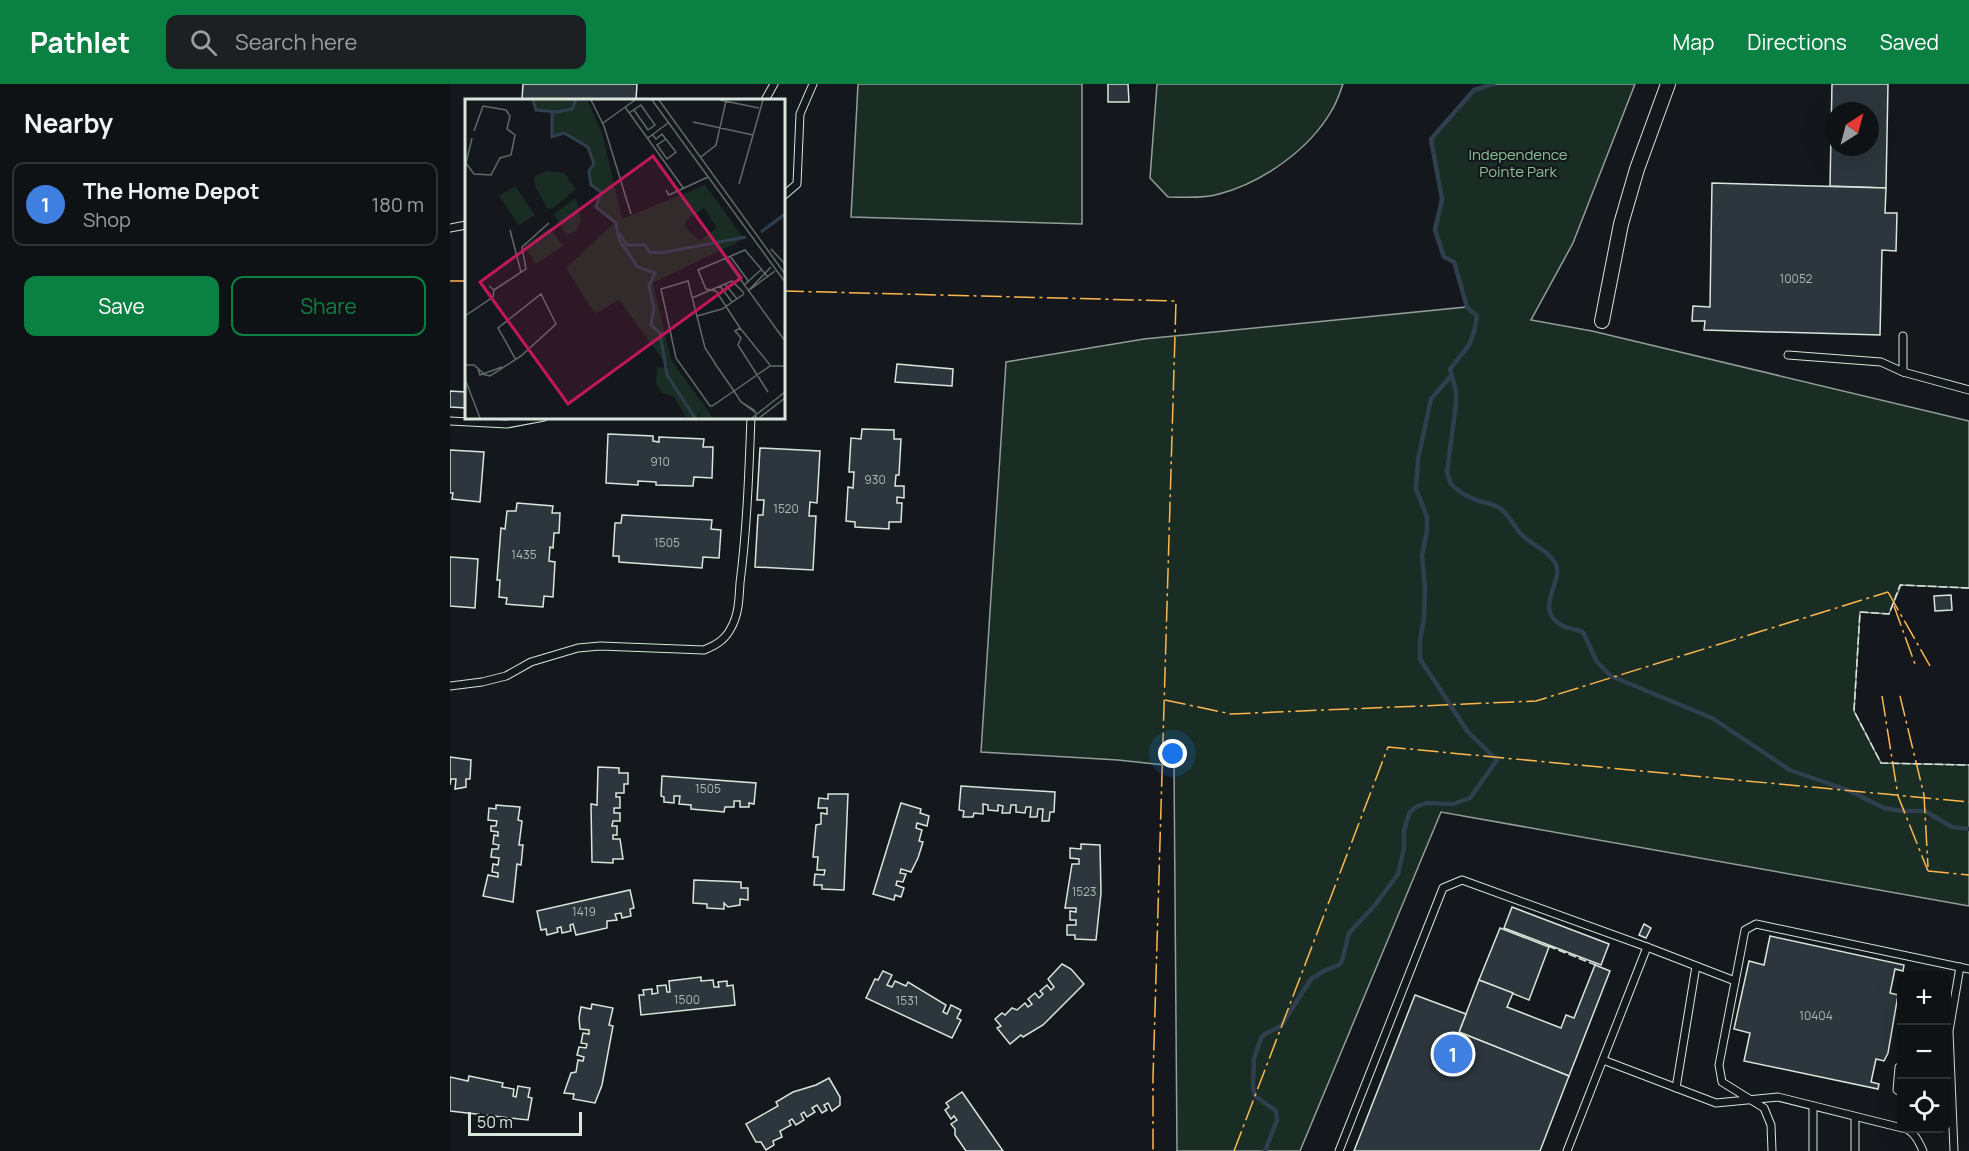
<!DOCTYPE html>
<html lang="en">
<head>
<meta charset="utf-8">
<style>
	body { margin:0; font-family:Manrope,sans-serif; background:#1d2022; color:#f1f3f6 }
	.controls { position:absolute; right:18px; bottom:18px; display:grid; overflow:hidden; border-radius:12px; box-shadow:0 6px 24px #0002 }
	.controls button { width:54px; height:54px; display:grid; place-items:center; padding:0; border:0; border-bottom:2px solid #2f3234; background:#0f1215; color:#f1f3f6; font:30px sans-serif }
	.compass { position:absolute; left:1375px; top:18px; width:54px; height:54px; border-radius:50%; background:#0f1215; box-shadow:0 6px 24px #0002; rotate:36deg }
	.scale { position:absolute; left:18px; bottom:15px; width:114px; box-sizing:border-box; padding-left:6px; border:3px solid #d8e6dc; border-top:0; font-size:16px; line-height:21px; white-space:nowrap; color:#d8e6dc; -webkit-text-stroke:4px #14181c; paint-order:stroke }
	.you { position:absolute; left:723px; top:670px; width:21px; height:21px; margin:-15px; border:4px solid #fff; border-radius:50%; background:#1a73e8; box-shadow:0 0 0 9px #1a73e833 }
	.badge { display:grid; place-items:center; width:39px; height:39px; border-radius:50%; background:#0b8043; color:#fff; font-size:20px; font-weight:700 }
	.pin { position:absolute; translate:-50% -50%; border:3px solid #fff; box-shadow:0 2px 6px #0006 }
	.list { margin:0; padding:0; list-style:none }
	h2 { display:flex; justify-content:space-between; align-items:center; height:78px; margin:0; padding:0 24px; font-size:26px }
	h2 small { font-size:20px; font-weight:400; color:#9b9ea0 }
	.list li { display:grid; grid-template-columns:39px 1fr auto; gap:18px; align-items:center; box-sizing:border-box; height:84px; margin:0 12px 12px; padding:0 12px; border:2px solid #2f3234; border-radius:12px }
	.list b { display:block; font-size:22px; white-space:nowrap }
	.list p { margin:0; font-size:20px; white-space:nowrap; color:#9b9ea0 }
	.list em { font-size:20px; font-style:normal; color:#9b9ea0 }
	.actions { display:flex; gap:12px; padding:18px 24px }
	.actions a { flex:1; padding:14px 0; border:2px solid #0b8043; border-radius:12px; text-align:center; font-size:21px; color:#0b8043 }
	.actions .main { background:#0b8043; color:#fff }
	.icon { flex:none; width:33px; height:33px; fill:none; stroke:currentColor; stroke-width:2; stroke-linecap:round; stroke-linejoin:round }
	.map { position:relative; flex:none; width:1519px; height:1067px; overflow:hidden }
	header { display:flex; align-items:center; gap:36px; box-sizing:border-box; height:84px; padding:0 30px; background:#0b8043; color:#fff }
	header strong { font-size:28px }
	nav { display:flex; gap:33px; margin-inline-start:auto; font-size:21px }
	.search { width:420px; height:54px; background:#1d2022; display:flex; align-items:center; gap:15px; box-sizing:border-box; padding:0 21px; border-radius:12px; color:#9b9ea0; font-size:22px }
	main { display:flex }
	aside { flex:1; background:#0f1215 }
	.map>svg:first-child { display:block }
</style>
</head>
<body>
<header>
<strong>Pathlet</strong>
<div class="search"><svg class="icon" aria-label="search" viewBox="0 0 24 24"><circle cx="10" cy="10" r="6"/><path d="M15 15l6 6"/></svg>Search here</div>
<nav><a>Map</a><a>Directions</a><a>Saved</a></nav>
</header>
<main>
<aside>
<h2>Nearby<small></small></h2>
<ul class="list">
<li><span class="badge" style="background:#3f7fe0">1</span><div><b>The Home Depot</b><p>Shop</p></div><em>180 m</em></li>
</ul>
<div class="actions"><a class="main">Save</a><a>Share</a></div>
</aside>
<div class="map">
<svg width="1519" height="1067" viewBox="0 0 1519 1067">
	<rect width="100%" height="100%" fill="#14181c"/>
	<!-- green -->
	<g fill="#1a2d24" stroke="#939e99" stroke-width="1.5">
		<path d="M408,0H632V140L401,133Z"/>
		<path d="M707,0H893C890,8 887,18 882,26C859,66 813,98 769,110C753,115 734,113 718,113L700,94Z"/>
		<path d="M1043,0H1185L1123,159L1081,236L1142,247L1519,337V504L1451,501L1439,530L1410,528L1404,627L1431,679L1519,681V822L991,728L850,1067H727L724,682L668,676L531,668L556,278L694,255L1016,223L1004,178L994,173L985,146L992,115L981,55L1024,6Z"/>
	</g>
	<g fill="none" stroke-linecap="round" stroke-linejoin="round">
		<!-- stream -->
		<g stroke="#2f3f4d" stroke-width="4.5">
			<path d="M1043,0L1024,6L981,55L992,115L985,146L994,173L1004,178L1017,223L1027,232L1024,248L1019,261L1000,285L1006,307V320L997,388L1001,400C1007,406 1016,412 1024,415C1032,419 1042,419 1050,424C1059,431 1063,441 1070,449C1081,461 1097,465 1105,479C1116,496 1082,524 1111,541C1117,544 1125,545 1133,548L1147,578L1161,592L1262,634L1340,686L1400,707L1434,724L1452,727H1475L1502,743L1519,745"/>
			<path d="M815,1067L827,1036L826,1027L805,1012L803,1004L804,975L811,954L815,950L831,942L861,895L874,887L889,881L892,877L899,849L925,821L948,790L954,764V746L960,728L966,723L976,719L1003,720L1020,714L1047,676L1018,648L970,575V556L974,534L975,504L972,471L977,447V433L966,405L968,375L981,315L1001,292"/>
		</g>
	</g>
	<!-- building -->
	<g fill="#2c363c" stroke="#d8e6dc" stroke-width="1.5" fill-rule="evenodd">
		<path d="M73,0H187L186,16H72Z"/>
		<path d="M658,0H678L679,18H658Z"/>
		<path d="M1382,0H1438L1436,104L1380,102ZM1384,27H1420V63H1384Z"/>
		<path d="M1262,99L1436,104L1435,129H1447L1446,167L1432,166L1430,251L1254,246L1255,237H1242L1243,222L1260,223Z"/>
		<path d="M447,280L503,285L502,302L445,298Z"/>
		<path d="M0,307L16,308V324L0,323Z"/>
		<path d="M412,345L444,346V355H451L449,391H446L445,402H454V414L447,413V419H452L451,438H439V445L405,443V438L396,437L398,403L403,404L404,388H399L401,354L411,355Z"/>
		<path d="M158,350L203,352V357L209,358V353L254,355L253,363H263L262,394L244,393L243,402L206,401V398L188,397V401L156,399Z"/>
		<path d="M310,364L370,367L367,419L360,418L359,432H366L363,486L305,483L308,431H313L314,416H307Z"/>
		<path d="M0,366L34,368L30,418L2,415L3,409H0Z"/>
		<path d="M67,419L103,422L102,429H110L109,449H104L103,464L100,463L99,477L105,478L103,513L94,512L93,523L56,520L57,514L49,513L50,496H47L51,444L55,445L57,427H66Z"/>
		<path d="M172,431L262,436L261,445L271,446L269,474L253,473L252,484L169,478V472H163L165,439H171Z"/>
		<path d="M0,473L28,475L25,524L0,522Z"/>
		<path d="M1501,511L1502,526L1485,527L1484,512Z"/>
		<path d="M0,673L21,676L20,695H16V703L5,705L6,695H1L0,701Z"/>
		<path d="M148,683L169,684V689H178V700H174V709H166V713H170V724H164V729H170V737H163L162,742H167V751H163V755H170L173,775H163V779L142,778L141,720L147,721Z"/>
		<path d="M212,692L306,699L304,720L299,719V723H290V717H284V723H275L274,728L241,725V721L229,720L230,712H224V719L214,718V713L211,712Z"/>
		<path d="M511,702L605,708L604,728H600L599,737H592L593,725H588L587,733H580L581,723H576L575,729L566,728V721H561L560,729H552L553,722L548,721V727L538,726V721L533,720V730L524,729L523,733H513L514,727L509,726Z"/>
		<path d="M378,710H398L394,806L372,805V801H364L365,790L374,791L375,786H367L368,773H363L366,741L371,740V729L377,730V724H368L369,714L378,715Z"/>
		<path d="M451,719L471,725L470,729L479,732L477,742L467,739L466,744L472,746L469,757L473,758L468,774L461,788L451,785L450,789L456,790L453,798L447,797L446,801L454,804L451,813L445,811L444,816L423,810Z"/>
		<path d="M46,721L70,723L68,736L72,737L69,761H73L71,781L67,780L63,818L33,812L38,791L48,793V789L42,788L43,780L48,781L49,774L41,773L42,765H48L49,761L43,760L44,751L48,752V748L41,747V742H46L47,737L38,736L39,724L46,725Z"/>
		<path d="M631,760L650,761L651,809L646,856L625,855V851H617V841H626V836H620V827L626,828V824H615L622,780H629V775L620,774V764L631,765Z"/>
		<path d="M244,796L291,798V804H298V816L290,815V821L278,823L274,819V825L257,824V820L243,819Z"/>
		<path d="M180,806L184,824L180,825L181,832L172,834L171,829L165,830L167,836L157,837V844L126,851L123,840L120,841L121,847L112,849L111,843L107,844L108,848L97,851L96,845L91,846L87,827Z"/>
		<path d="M1062,823L1159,860L1151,881L1054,844Z"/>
		<path d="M1194,840L1201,844L1196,854L1189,851Z"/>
		<path d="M1050,844L1099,863L1079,916L1029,896Z"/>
		<path d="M1320,852L1454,881L1453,887L1445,885L1440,909L1448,911L1438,969L1434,977L1426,975L1421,998L1429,1000L1428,1005L1294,977L1300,949L1284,945L1299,877L1314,881Z"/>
		<path d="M612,880L621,885L634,900L593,941L573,953L571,951L560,960L547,944L551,942L545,935L552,929L555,931L562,924L567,926L575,919L578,923L582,920L578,915L585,909L589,914L593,910L590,907L597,901L601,906L604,903L598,895Z"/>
		<path d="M1145,881L1160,887L1119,992L1009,948L1029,896L1063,909L1057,923L1111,944L1116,931L1124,934Z"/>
		<path d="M433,887L442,891L437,901L442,903L445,897L456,902L458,898L496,921L493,928L497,930L501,921L511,926L507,934L511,936L502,954L416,914L425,895L428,896Z"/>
		<path d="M251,893V897L263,896L264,903H269L268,898L277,897V902L283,901L285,921L191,931L189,911H194L193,906L202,905V910L208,909L207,902L216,901L217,908H220L219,897Z"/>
		<path d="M965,911L1016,930L1009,948L1119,992L1090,1067H904Z"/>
		<path d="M142,920L163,924L159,941L163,942L152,1001L145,1019L123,1015L124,1010L114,1009L121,989L126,988L128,976L133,977L134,973L127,971L129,963L136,964L137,960L131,959L133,949L139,950V946L130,945L129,934L131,923L141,925Z"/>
		<path d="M19,992L53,999L52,1003L64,1005L63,1012L66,1013L68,1002L80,1004L78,1013L82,1014L78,1036L0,1027V993L18,997Z"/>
		<path d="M379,994L390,1013V1021L382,1027L378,1019L374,1021L377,1026L372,1029L367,1021L362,1024L365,1028L357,1033L354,1028L351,1030L354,1036L346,1041L342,1035L339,1037L341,1041L330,1047L332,1053L323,1057L324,1061L316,1066L311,1058H306L296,1040L328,1022L326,1018L343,1008L366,1001Z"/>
		<path d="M512,1008L553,1067H516L505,1051V1045L501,1040L507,1036L504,1032L501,1035L495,1026L499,1023L496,1019Z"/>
	</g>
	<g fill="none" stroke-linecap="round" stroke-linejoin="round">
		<defs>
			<g id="lane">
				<path d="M315,16L324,0"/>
				<path d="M333,112L347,100L350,30L363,0"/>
				<path d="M0,144L16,141"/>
				<path d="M1453,252V288L1519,306"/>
				<path d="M1338,271L1431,278L1453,288"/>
				<path d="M0,337L57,340L94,333"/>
				<path d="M0,602L32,598L56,592L81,578L128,564L150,562L254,566C266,561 275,556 281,544C289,530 289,514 290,499C297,444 299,388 301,333"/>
				<path d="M1197,863L1285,897"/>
				<path d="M1153,976L1266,1019L1328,1013L1452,1044"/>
				<path d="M1452,982L1449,983L1447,1006L1452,1009"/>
				<path d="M1226,1004L1246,882"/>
				<path d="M1363,1022V1067"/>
				<path d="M1405,1033V1067"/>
				<path d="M1454,1044C1464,1047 1469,1058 1473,1067"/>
				<path d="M889,1067L993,804L1012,796L1197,863L1117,1067"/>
				<path d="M1322,1067L1321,1041L1314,1024L1272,998L1269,981L1295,846L1306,840L1519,885"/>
				<path d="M1504,1067L1499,947L1510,883"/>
			</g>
			<path id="street" d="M1152,237L1171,140L1187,85L1218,0"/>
		</defs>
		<!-- lane casing -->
		<use href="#lane" stroke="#d8e6dc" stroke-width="9"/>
		<!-- street casing -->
		<use href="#street" stroke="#d8e6dc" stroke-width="16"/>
		<!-- lane -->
		<use href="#lane" stroke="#14181c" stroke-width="7"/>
		<!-- street -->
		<use href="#street" stroke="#14181c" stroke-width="14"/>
		<!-- fence -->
		<g stroke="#d8e6dc" stroke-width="1.5" stroke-dasharray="8 3" stroke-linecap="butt">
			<path d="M1519,504L1450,501L1439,530L1410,528L1404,627L1431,679L1519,681"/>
			<path d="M1098,862L1148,882"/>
		</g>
		<!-- power -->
		<g stroke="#ffb74d" stroke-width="1.5" stroke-dasharray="21 4.5 3 4.5" stroke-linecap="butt">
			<path d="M0,197H16"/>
			<path d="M333,207L726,217L703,994V1067"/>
			<path d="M1438,508L1480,582"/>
			<path d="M1444,522L1466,583"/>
			<path d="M1432,612L1448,712L1478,787"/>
			<path d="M1450,612L1474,711L1478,783"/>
			<path d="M715,616L781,630L1086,617L1438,508"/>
			<path d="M1478,787L1519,791"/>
			<path d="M784,1067L938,663L1519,718"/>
		</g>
	</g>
	<g text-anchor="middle" stroke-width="4.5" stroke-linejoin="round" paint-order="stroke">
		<!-- number labels -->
		<g font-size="12" fill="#adbab4">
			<text x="1346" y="199">10052</text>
			<text x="210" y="382">910</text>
			<text x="425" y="400">930</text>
			<text x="336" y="429">1520</text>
			<text x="217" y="463">1505</text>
			<text x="74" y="475">1435</text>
			<text x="258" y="709">1505</text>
			<text x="634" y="812">1523</text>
			<text x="134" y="832">1419</text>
			<text x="237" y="920">1500</text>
			<text x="457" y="921">1531</text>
			<text x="1366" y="936">10404</text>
		</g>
		<!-- park labels -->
		<g font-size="15" fill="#8ac095" stroke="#14181c">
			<text x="1068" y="76">Independence<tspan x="1068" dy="17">Pointe Park</tspan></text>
		</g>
	</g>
	<!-- overview -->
	<g transform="translate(15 15)">
		<rect width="320" height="320" fill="#14181c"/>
		<path d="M68,1H122L137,34L157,120L240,86L279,140L188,184L206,261L248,319H236L233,314V319H222L208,297L197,294L191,284L192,268L204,269L154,201L130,215L101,169L149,124L131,108L136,93L126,86L124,72L129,63L121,45L99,34L87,38L86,13L71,11ZM239,109L252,129L234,142L219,127L222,120ZM82,72L99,74L111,90L87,110L82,109L70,87L69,78ZM50,87L70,116L54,126L34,97ZM111,99L116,122L111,132L102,136L89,115ZM85,129L98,147L71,165L59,147Z" fill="#1a2d24" fill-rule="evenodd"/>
		<path fill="none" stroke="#2f3f4d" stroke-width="3" d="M68,1L71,11L93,13L107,10L111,1M87,12V38L99,34L123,48L129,65L124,72L126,86L136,93L131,108L151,124L154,141L173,168L190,174L184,187L189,209L186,226L195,234L202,276L230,319M296,133L320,115M154,134L162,146H180L184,153L195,154L281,138"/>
		<path fill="none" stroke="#626a69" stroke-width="1.5" d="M126,1L139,27L166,115M187,1L320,183M194,1L320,175M255,1L294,9M160,8L219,90M164,14L176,6L190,26L183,31L169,11M228,23L288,36M138,24L170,1M187,35L191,40L197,35L211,53L202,60L192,46L201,40M7,39L1,64L9,75L26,76L35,59L46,56L50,36L42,30L45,17L41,11L18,7L9,32M183,39L203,24M236,58L251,46L261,2M274,85L298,1M201,91L204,96L243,78M45,131L56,173M306,150L320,165M265,157L284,183M260,159L320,242M306,168L283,192L310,172M260,185L272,200M279,186L297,170M255,187L267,203M29,191L61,170L57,148L84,124M227,199L267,182L279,194M0,217L28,198L29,191L24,187M232,217L257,210L279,195M275,229L251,192L241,190L233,171L280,151L302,177M0,266H9L18,274M13,270L15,276L37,268M17,275L25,277L56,257L91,225L76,195L33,229L51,261M0,280L15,319M303,293L273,246L276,239L270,232L275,229L305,266M276,303L269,292L251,266L248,261L240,249L223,182L196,190L211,259L245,307H247L269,292L305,267H320M291,314L276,303L289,311L291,315V319M287,319L320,293M294,319L320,299"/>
		<path fill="#c2185b" fill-opacity="0.15" stroke="#c2185b" stroke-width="3" d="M188,57L276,179L103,305L15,183Z"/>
		<rect width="320" height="320" fill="none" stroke="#d8e6dc" stroke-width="3"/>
	</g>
</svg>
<div class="controls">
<button>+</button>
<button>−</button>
<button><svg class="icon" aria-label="locate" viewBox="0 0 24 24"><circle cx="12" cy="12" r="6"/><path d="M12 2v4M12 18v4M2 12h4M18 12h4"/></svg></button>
</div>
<svg class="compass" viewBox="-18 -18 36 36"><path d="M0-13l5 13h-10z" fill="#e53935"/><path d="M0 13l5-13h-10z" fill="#9b9ea0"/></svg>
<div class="scale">50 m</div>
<div class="you"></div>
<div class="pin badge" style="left:1003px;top:970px;background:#3f7fe0">1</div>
</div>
</main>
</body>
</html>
